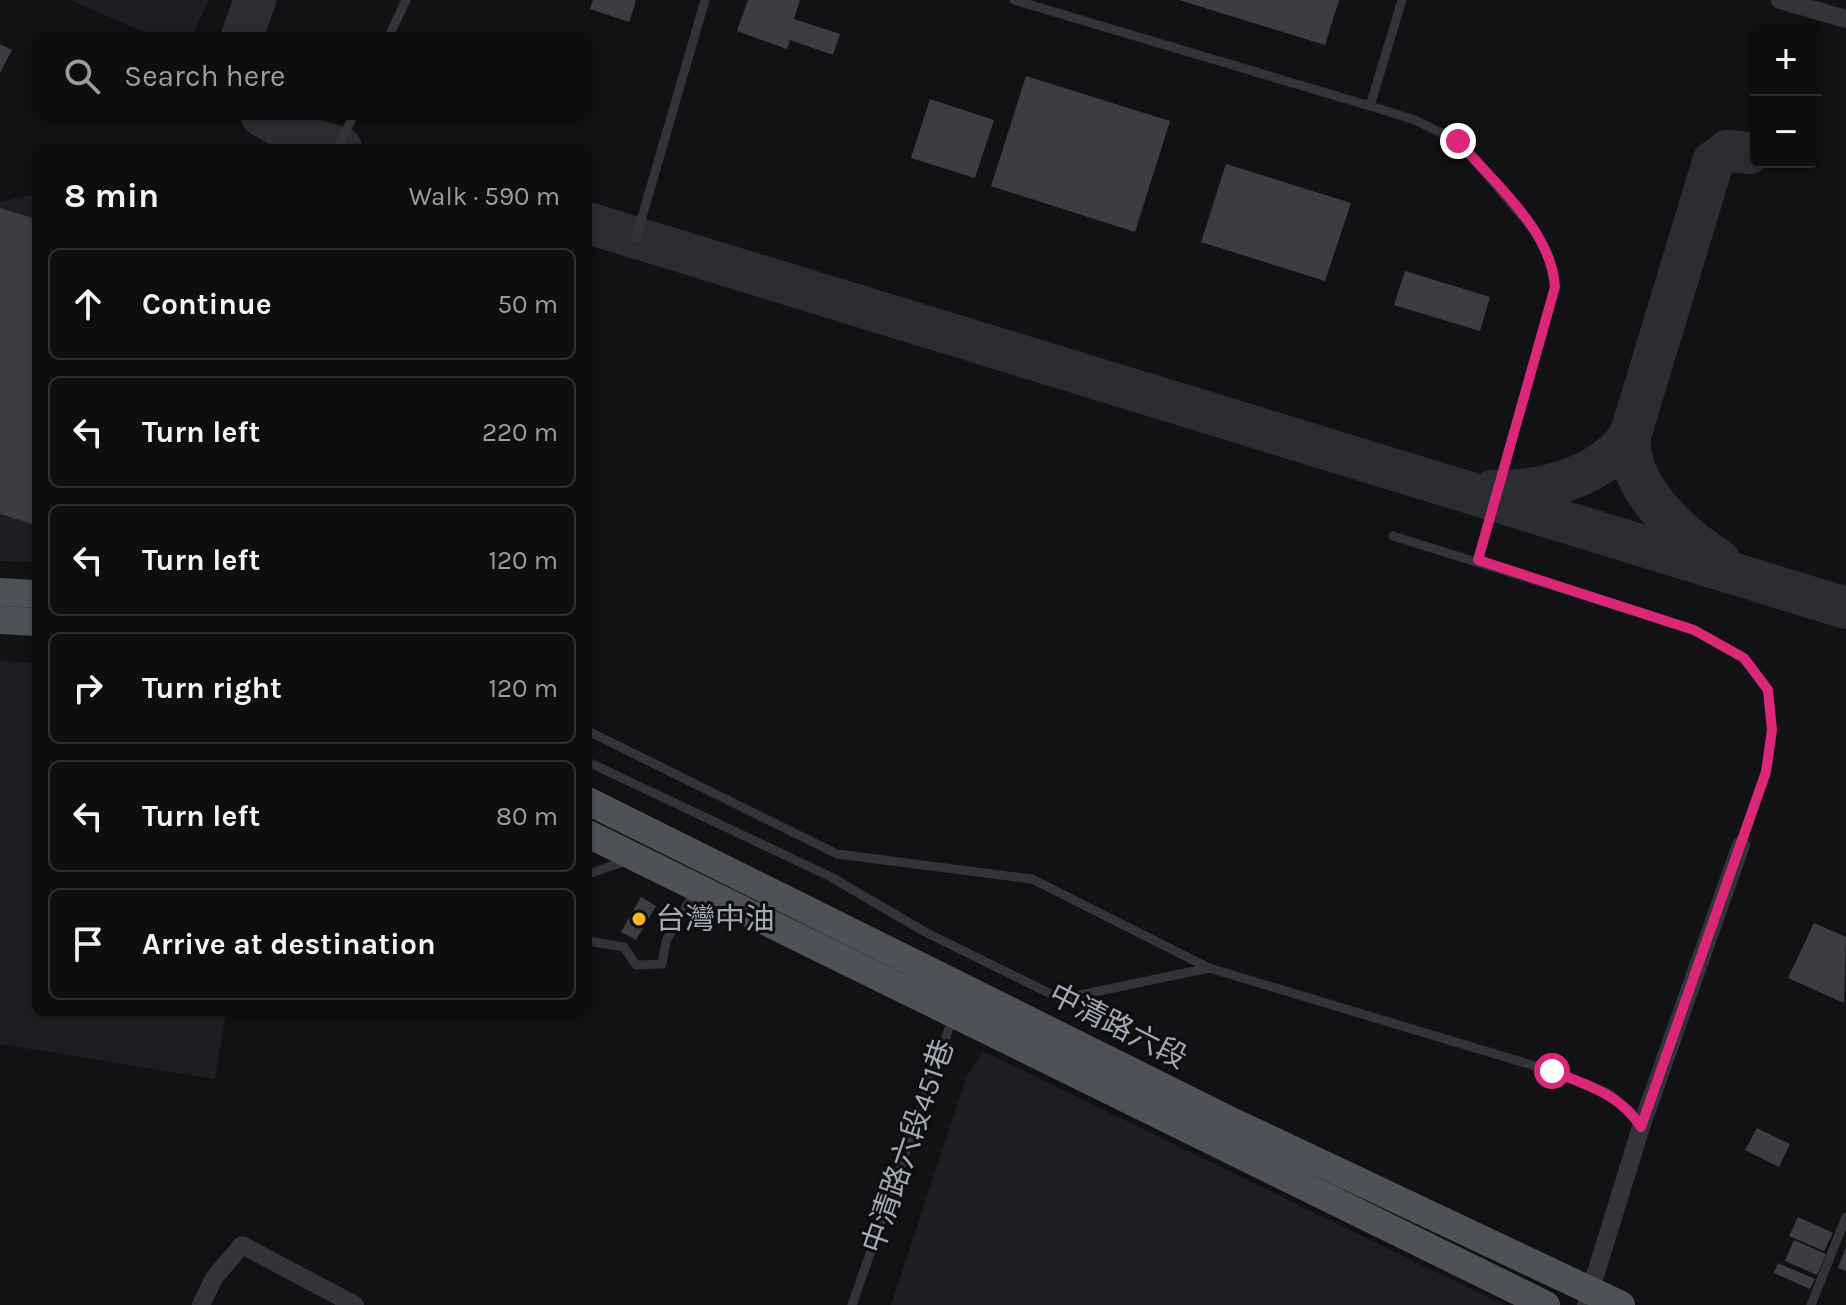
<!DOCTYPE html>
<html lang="en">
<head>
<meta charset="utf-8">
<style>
	body { margin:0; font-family:Karla,"Noto Sans TC",sans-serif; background:#1c1c1d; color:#f1f3f6 }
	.controls { position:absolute; right:24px; top:24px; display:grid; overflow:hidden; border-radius:12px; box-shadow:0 2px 6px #0004 }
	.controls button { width:72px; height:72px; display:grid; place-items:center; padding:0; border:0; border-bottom:2px solid #2e2e2f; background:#0e0e0f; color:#f1f3f6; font:40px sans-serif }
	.stop { position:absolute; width:24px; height:24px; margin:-18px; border:6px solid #db2777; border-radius:50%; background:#fff }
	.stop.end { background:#db2777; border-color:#fff; box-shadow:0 2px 8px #0008 }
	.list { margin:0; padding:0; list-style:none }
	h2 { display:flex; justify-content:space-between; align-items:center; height:104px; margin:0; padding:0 32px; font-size:34px }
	h2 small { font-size:26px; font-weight:400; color:#9b9c9e }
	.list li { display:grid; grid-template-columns:52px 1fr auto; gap:24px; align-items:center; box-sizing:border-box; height:112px; margin:0 16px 16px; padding:0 16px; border:2px solid #2e2e2f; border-radius:12px }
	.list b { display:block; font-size:30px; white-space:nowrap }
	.list em { font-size:26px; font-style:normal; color:#9b9c9e }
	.icon { flex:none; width:44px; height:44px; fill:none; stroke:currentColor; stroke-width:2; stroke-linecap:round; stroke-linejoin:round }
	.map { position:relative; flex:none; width:1846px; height:1305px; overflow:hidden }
	.search { position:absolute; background:#0e0e0f; box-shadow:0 2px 6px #0004; left:32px; top:32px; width:560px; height:88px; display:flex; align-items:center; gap:20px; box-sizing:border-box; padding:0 28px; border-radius:12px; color:#9b9c9e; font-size:30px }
	.panel { position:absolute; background:#0e0e0f; box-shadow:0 2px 6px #0004; left:32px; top:144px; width:560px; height:872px; border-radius:12px }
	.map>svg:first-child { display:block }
</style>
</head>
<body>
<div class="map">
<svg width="1846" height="1305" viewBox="0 0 1846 1305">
	<rect width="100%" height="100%" fill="#121214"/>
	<!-- built -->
	<g fill="#1e1e22">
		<path d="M70,0H209L192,36H153Z"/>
		<path d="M36,194V562L0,561V202Z"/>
		<path d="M0,661L36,663V1012H226L215,1079L0,1044Z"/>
		<path d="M983,1051L1504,1305H891L966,1078Z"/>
	</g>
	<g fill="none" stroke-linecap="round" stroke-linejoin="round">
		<!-- taxiway -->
		<g stroke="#2c2d32" stroke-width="42">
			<path d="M242,36L255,0"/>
			<path d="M262,116L290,132L341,148"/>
			<path d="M588,223L1846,608"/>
			<path d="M1492,491C1543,492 1599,478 1630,436"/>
			<path d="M1719,560C1679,534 1626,487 1630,436L1713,162L1727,151L1749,153"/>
		</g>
	</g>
	<!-- building -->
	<g fill="#3c3d42">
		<path d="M593,0H634L636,1L629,22L590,9Z"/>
		<path d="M748,0H800L794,19L840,34L833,55L790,40L787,49L737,31Z"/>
		<path d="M1179,0H1339L1325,45Z"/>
		<path d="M0,44L12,50L0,73Z"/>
		<path d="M1026,76L1170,121L1135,232L991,186Z"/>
		<path d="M930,99L994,120L975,178L911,158Z"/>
		<path d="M1226,164L1351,203L1325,281L1201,242Z"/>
		<path d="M0,208L36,219V525L0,514Z"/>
		<path d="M1405,271L1490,297L1480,331L1394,305Z"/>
		<path d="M641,897L656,906L636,940L621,932Z"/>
		<path d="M1814,923L1846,937L1844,1003L1788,978Z"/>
		<path d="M1757,1128L1790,1144L1779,1167L1745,1150Z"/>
		<path d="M1798,1217L1833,1233L1824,1251L1789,1236Z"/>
		<path d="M1794,1240L1826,1254L1817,1275L1785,1261Z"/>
		<path d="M1846,1247V1271L1838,1268Z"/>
		<path d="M1778,1263L1815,1279L1810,1289L1774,1273Z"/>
	</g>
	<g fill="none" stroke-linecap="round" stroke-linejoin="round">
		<!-- lane -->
		<g stroke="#33343a" stroke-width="9">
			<path d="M1014,0L1370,106"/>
			<path d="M1402,0L1370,106L1415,120L1458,141L1533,229L1547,252L1555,287L1478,560"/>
			<path d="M389,36L406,0"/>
			<path d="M338,148L353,116"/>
			<path d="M636,238L705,0"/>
			<path d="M1393,536L1694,630L1744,658L1768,690L1772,730L1766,772L1741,845"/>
			<path d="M588,731L837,854L1032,879L1209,968L1552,1071L1608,1093L1632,1113L1641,1127"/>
			<path d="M588,762L831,877L925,932L1061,999L1209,968"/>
			<path d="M588,874L626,861"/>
			<path d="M588,941L624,947L636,965L662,964L666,941L695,891"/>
			<path d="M852,1305L953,1017"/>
			<path d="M1811,1305L1846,1217"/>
		</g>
		<!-- street -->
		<g stroke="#33343a" stroke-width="18">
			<path d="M1780,0L1846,19"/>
			<path d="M201,1305L214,1278L242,1245L355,1305"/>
			<path d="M1586,1305L1641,1127L1741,845"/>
		</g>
		<!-- primary -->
		<g stroke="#4f5159" stroke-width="28">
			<path d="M0,592L36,594"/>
			<path d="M0,620L36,622"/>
			<path d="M588,801L1229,1120L1621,1305"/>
			<path d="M588,834L1546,1305"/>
		</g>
	</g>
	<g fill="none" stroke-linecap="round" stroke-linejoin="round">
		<!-- route -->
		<path stroke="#db2777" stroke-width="10" d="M1458,141C1493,182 1552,231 1555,287L1478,560L1694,630L1744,658L1768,690L1772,730L1766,772L1641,1127C1620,1094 1587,1085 1552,1071"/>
	</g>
	<!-- markers -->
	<circle fill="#ffb620" stroke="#0e0d0f" stroke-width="3" cx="639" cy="919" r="8"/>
	<g text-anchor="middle" stroke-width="6" stroke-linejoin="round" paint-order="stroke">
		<!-- poi labels -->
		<g font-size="30" fill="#a3a8b6" stroke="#0e0d0f" text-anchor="start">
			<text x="655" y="929">台灣中油</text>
		</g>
		<!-- street labels -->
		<g font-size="30" fill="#a3a8b6" stroke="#0e0d0f">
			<text transform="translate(1118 1026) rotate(27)" y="10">中清路六段</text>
			<text transform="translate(908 1146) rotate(-71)" y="10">中清路六段451巷</text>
		</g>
	</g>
</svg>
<div class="controls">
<button>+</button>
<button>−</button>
</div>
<div class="stop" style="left:1552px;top:1071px"></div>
<div class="stop end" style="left:1458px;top:141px"></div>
<div class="search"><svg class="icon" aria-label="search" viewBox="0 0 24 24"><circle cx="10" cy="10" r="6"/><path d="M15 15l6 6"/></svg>Search here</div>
<section class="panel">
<h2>8 min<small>Walk · 590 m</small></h2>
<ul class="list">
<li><svg class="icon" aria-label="ahead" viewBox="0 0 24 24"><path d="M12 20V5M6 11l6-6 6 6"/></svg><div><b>Continue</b></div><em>50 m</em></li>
<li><svg class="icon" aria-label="left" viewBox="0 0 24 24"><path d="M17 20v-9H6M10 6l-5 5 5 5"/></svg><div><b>Turn left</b></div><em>220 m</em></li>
<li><svg class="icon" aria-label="left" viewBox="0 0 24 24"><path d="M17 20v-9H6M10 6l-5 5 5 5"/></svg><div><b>Turn left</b></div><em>120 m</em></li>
<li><svg class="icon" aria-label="right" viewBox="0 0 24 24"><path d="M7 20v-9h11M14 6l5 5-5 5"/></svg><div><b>Turn right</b></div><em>120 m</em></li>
<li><svg class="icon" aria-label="left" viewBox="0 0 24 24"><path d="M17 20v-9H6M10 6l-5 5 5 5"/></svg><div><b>Turn left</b></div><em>80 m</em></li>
<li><svg class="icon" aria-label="arrive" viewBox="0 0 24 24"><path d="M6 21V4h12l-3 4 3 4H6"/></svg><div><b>Arrive at destination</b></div></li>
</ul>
</section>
</div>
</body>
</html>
